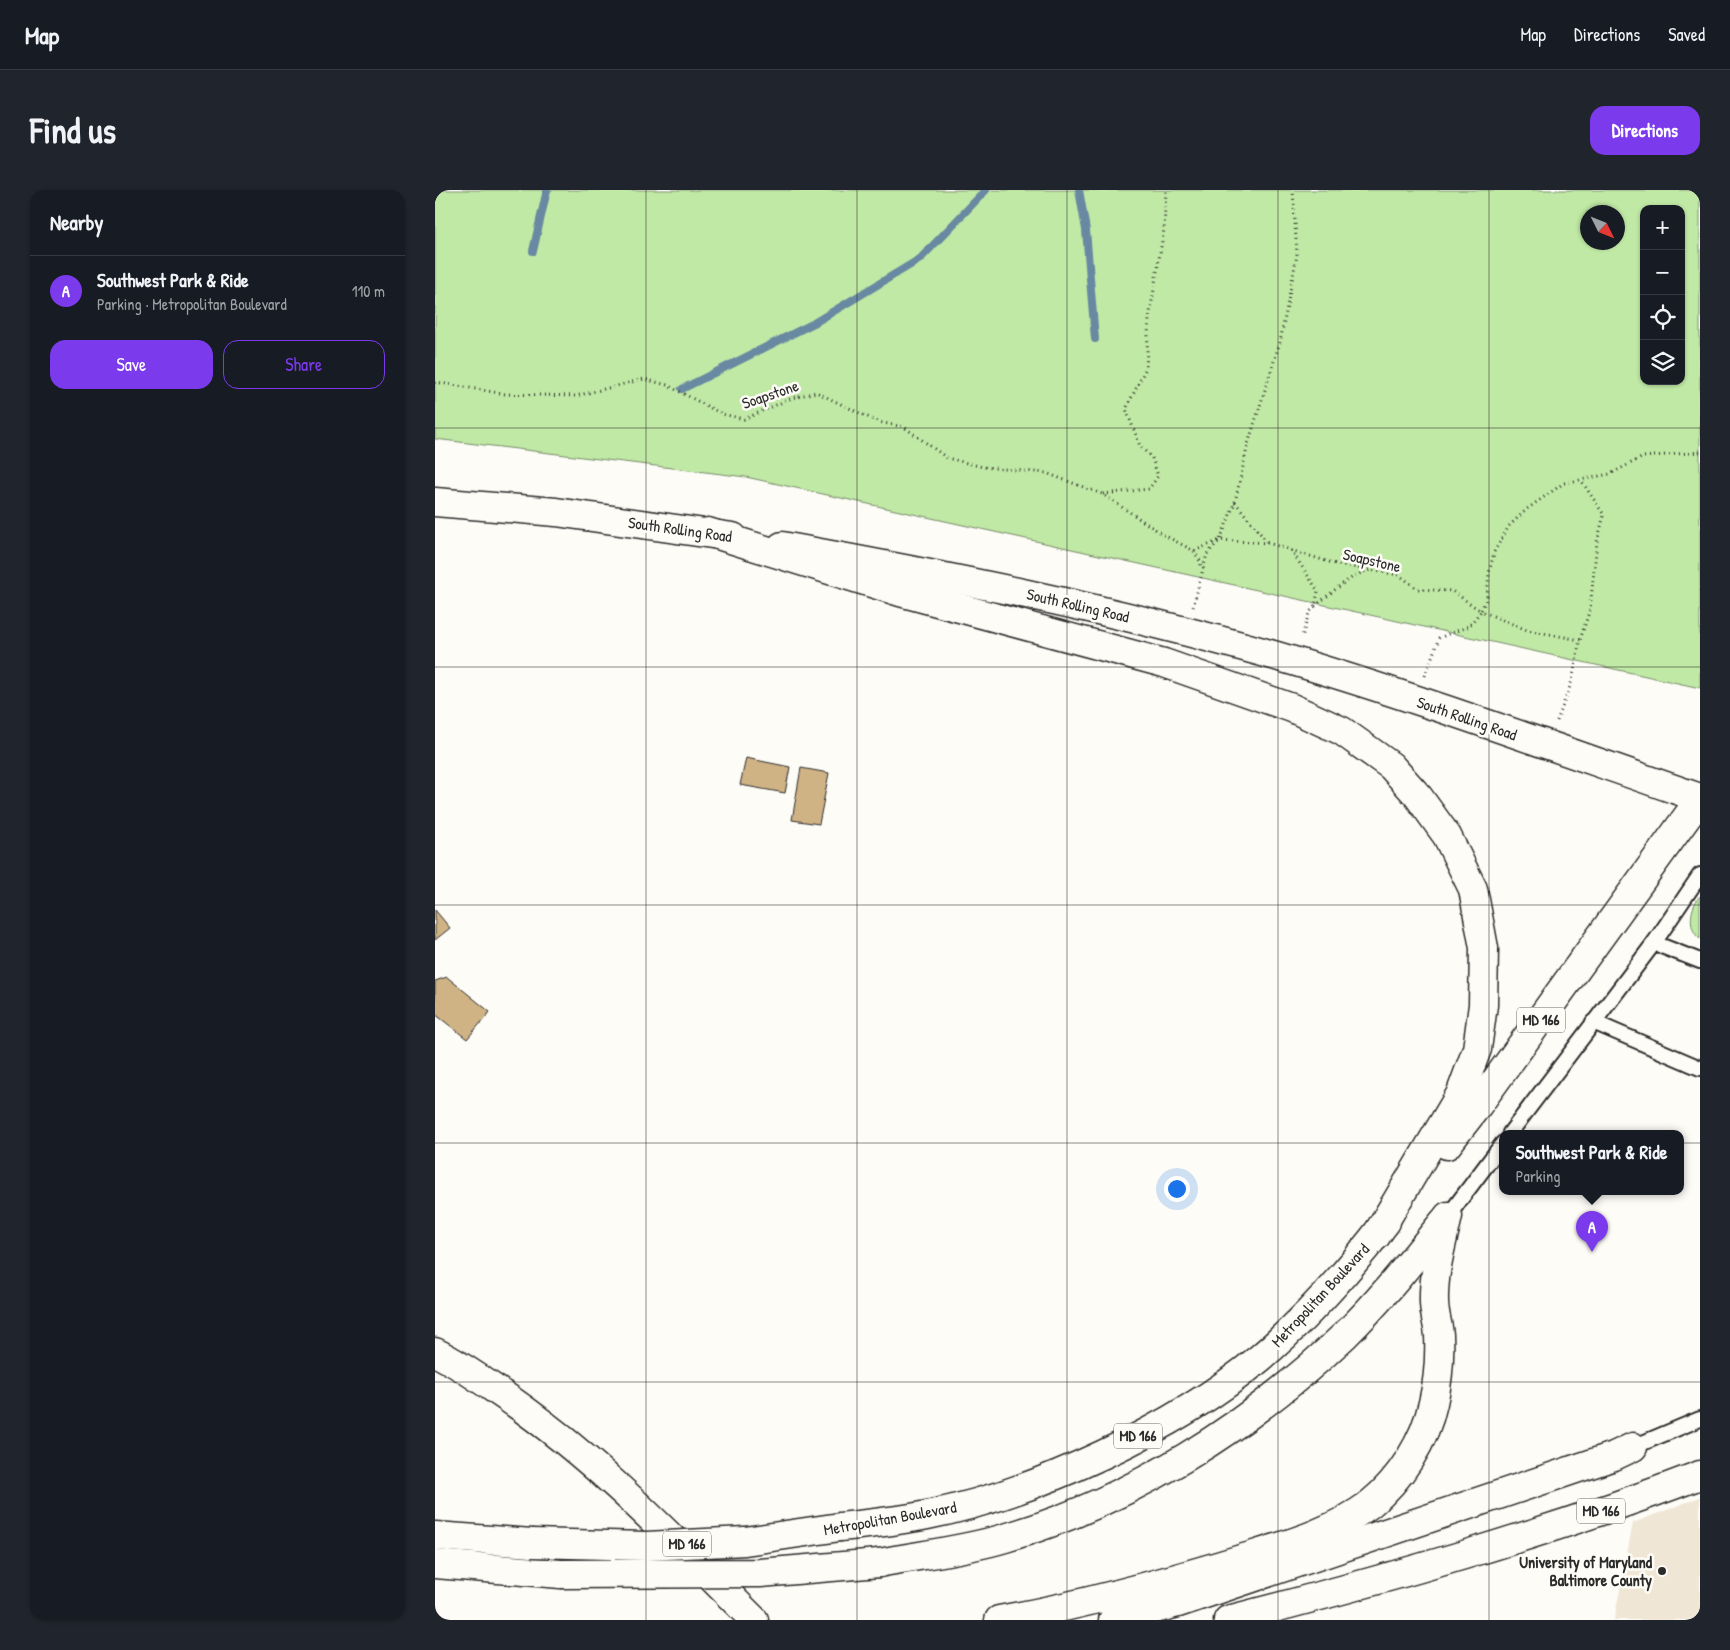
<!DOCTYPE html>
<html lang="en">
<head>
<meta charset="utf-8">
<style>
	body { margin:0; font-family:"Patrick Hand",sans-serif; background:#20242c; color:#f1f3f6 }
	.controls { position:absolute; right:15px; top:15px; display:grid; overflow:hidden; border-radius:10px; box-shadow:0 1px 4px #0004 }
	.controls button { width:45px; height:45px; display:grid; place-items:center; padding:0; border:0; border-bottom:1px solid #363941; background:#171b24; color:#f1f3f6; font:25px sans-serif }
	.compass { position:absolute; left:1145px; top:15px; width:45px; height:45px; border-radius:50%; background:#171b24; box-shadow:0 1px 4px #0004; rotate:133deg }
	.you { position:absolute; left:741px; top:998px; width:18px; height:18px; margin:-12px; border:4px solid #fff; border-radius:50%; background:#1a73e8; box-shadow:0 0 0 8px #1a73e833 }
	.badge { display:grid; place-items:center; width:32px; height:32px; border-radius:50%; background:#7c3aed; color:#fff; font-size:16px; font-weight:700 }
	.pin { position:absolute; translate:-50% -41px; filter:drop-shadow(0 1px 2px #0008) }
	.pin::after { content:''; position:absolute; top:26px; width:18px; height:15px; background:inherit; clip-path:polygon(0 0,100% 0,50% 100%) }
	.popup { position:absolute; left:1064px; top:940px; width:185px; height:65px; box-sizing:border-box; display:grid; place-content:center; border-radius:10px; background:#171b24; filter:drop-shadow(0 1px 4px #0005); font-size:16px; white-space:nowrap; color:#9ea1a6 }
	.popup b { font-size:19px; color:#f1f3f6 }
	.popup::after { content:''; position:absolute; left:50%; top:100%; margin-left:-10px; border:10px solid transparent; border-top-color:#171b24 }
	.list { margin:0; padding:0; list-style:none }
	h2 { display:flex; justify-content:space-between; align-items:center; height:65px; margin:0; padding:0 20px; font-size:21px }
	h2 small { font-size:16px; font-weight:400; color:#9ea1a6 }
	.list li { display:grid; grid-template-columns:32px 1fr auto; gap:15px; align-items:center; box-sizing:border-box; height:70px; padding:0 20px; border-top:1px solid #363941 }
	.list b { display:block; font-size:19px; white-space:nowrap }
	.list p { margin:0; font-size:16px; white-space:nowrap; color:#9ea1a6 }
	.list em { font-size:16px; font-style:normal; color:#9ea1a6 }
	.actions { display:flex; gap:10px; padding:15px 20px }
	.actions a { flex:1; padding:11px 0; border:1px solid #7c3aed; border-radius:15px; text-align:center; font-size:18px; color:#7c3aed }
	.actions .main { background:#7c3aed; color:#fff }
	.icon { flex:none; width:28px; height:28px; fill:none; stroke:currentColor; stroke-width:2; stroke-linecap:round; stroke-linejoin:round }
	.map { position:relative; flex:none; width:1265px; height:1430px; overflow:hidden; border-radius:15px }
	header { display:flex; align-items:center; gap:30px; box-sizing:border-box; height:70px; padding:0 25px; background:#171b24; border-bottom:1px solid #363941 }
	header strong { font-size:24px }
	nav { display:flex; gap:28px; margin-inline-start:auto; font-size:18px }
	.intro { display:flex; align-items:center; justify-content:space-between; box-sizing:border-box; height:120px; padding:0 30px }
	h1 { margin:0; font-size:35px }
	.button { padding:12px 22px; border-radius:15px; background:#7c3aed; color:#fff; font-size:18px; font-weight:700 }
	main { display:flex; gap:30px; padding:0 30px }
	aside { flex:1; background:#171b24; border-radius:15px; box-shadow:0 1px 4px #0004 }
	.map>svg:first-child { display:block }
</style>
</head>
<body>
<header>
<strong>Map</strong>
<nav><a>Map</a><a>Directions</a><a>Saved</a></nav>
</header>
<div class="intro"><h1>Find us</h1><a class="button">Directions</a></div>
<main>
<aside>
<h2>Nearby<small></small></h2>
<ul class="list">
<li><span class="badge">A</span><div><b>Southwest Park &amp; Ride</b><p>Parking · Metropolitan Boulevard</p></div><em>110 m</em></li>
</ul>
<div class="actions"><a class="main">Save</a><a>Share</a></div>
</aside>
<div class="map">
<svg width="1265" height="1430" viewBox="0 0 1265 1430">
	<rect width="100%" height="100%" fill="#fdfcf7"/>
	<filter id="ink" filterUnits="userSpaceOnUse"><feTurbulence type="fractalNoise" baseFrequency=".02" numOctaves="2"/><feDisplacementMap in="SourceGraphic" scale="10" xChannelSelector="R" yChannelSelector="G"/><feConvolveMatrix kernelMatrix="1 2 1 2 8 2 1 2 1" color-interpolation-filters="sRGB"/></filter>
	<g filter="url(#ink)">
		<!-- built -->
		<path fill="#f0e6d5" d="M1265,1307V1430H1179L1198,1333Z"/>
		<!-- green -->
		<g fill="#c0e9a5" stroke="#768a68" fill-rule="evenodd">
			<path d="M0,0H1265V498L311,287L0,249ZM1209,19H1246V191H1209ZM1182,22V52H1152V22Z"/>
			<path d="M1265,706V749C1252,739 1255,717 1265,706Z"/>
		</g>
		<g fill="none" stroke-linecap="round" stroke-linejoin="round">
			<!-- stream -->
			<g stroke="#6889a1" stroke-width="8">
				<path d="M644,0L651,40L660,149"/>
				<path d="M98,61L112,0"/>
				<path d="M247,199L379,133L485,69L551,0"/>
			</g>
		</g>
		<!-- building -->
		<g fill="#d0b385" stroke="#2b2b2b">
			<path d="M311,568L355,577L350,603L305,595Z"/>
			<path d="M366,578L394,583L384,634L357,630Z"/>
			<path d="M0,720L15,738L0,750Z"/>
			<path d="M12,787L55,822L32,849L0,824V791Z"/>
		</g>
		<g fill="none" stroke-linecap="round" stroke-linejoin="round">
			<defs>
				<g id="service">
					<path d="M1219,753L1265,771"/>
					<path d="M1158,832L1265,878"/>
					<path d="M1075,943L1219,753L1265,685"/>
					<path d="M1013,1026L1068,953"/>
					<path d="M1198,1257L1265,1229"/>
				</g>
				<g id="secondary">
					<path d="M0,312L121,322L298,347"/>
					<path d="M347,356C512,386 677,419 838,465C982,507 1123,559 1265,608"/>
				</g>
				<g id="motorway">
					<path d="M273,342L465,402L729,473L857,518L907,541L956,576L983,606L1012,646L1038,699L1049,758L1048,815L1042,859L1025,905L941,1046"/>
					<path d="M1012,955L1043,915L1265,609"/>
					<path d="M0,1162C22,1173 41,1186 61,1200C158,1265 237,1348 319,1430"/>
					<path d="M405,1337C434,1334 463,1331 492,1325C599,1304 741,1238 825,1168C872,1128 914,1080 951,1032"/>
					<path d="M0,1346L97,1353"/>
					<path d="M444,1373C486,1365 530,1360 570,1348C698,1310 814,1236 910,1145C946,1110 978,1069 1009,1031"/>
					<path d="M0,1374L126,1384"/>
					<path d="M564,1430C645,1416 724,1394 803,1370C847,1356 897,1343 935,1314C965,1290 990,1251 998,1213C1003,1192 1005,1168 1004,1145C1003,1134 999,1123 999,1112C998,1083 1007,1053 1013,1026"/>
					<path d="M678,1430L743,1413L1179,1266L1198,1257"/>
					<path d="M793,1430C953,1389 1111,1344 1265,1285"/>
				</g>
			</defs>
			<!-- service casing -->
			<use href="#service" stroke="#2b2b2b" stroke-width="18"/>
			<!-- secondary casing -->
			<use href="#secondary" stroke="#2b2b2b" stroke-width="31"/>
			<!-- motorway casing -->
			<use href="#motorway" stroke="#2b2b2b" stroke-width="31"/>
			<!-- path -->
			<g stroke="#2b2b2b" stroke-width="3" stroke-dasharray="1 4" stroke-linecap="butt">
				<path d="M0,192L70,204L141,206L209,189L232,195L287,224L309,229L357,208L381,202L443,232L469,237L512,268L548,277L611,283L667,304L729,345L759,361L785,350L833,353L904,375L964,385L983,399L1017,401L1046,421L1052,407L1054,383L1059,362L1074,336L1092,319L1129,293L1175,284L1208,267L1265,262"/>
				<path d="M668,304L714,299L723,286L717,268L705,256L691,219L711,178L714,129L729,39L731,0"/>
				<path d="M800,312L833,353"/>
				<path d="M856,360L883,401L880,416L874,423L867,447"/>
				<path d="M759,361L765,371L766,379"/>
				<path d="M880,416C898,402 913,386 935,380"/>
				<path d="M758,417L772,364L785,350L800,312L813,254L845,152L862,65L858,0"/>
				<path d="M990,486L1004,448L1034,436L1046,421L1092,440L1145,450"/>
				<path d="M1122,531L1137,491L1145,450L1155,419L1162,352L1169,325L1146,290"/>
			</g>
			<!-- service -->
			<use href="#service" stroke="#fdfcf7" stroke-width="14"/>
			<!-- secondary -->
			<use href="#secondary" stroke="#fdfcf7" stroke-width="28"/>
			<!-- motorway -->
			<use href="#motorway" stroke="#fdfcf7" stroke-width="28"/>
			<defs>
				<g id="motorway-bridge">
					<path d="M97,1353L211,1356L310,1351L405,1337"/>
					<path d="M126,1384L325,1383L444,1373"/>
				</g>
			</defs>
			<!-- motorway-bridge casing -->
			<use href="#motorway-bridge" stroke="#2b2b2b" stroke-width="31" stroke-linecap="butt"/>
			<!-- motorway-bridge -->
			<use href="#motorway-bridge" stroke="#fdfcf7" stroke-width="28"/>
		</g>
	</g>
	<!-- grid -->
	<path fill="none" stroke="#2b2b2b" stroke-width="1" stroke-opacity="0.55" d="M211,0V1430M422,0V1430M632,0V1430M843,0V1430M1054,0V1430M0,238H1265M0,477H1265M0,715H1265M0,953H1265M0,1192H1265"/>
	<!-- markers -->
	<circle fill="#2b2b2b" stroke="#fdfcf7" stroke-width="2" cx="1227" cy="1381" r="5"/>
	<g text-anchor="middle" stroke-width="5" stroke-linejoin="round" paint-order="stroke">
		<!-- shield labels -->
		<g fill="#fdfcf7" stroke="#6a6a68" stroke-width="1">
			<rect x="1082" y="817.5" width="48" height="25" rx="4"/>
			<rect x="679" y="1233.5" width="48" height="25" rx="4"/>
			<rect x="1142" y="1308.5" width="48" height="25" rx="4"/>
			<rect x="228" y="1341.5" width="48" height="25" rx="4"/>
		</g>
		<g font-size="15" font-weight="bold" fill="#2b2b2b">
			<text x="1106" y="835">MD 166</text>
			<text x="703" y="1251">MD 166</text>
			<text x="1166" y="1326">MD 166</text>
			<text x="252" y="1359">MD 166</text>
		</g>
		<!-- street labels -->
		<g font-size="16" fill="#2b2b2b" stroke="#fdfcf7">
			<text transform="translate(335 204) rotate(-19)" y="6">Soapstone</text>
			<text transform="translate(245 339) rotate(8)" y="6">South Rolling Road</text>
			<text transform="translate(937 370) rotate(13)" y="6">Soapstone</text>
			<text transform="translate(643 415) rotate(13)" y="6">South Rolling Road</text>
			<text transform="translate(1032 528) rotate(19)" y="6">South Rolling Road</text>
			<text transform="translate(885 1105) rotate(-47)" y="6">Metropolitan Boulevard</text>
			<text transform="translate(455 1328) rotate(-10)" y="6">Metropolitan Boulevard</text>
		</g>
		<!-- poi labels -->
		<g font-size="16" font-weight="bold" fill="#2b2b2b" stroke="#fdfcf7" text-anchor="end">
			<text x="1217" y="1378">University of Maryland<tspan x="1217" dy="18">Baltimore County</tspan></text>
		</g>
	</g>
</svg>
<div class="controls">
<button>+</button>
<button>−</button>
<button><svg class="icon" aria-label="locate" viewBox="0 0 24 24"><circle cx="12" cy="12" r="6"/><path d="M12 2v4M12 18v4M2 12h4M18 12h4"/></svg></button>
<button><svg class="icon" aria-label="layers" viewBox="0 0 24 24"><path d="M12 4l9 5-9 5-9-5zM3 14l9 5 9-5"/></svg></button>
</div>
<svg class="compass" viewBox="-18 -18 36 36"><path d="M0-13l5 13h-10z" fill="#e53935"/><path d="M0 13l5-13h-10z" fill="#9ea1a6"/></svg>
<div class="you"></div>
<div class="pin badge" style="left:1157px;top:1062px">A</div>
<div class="popup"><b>Southwest Park &amp; Ride</b>Parking</div>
</div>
</main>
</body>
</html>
